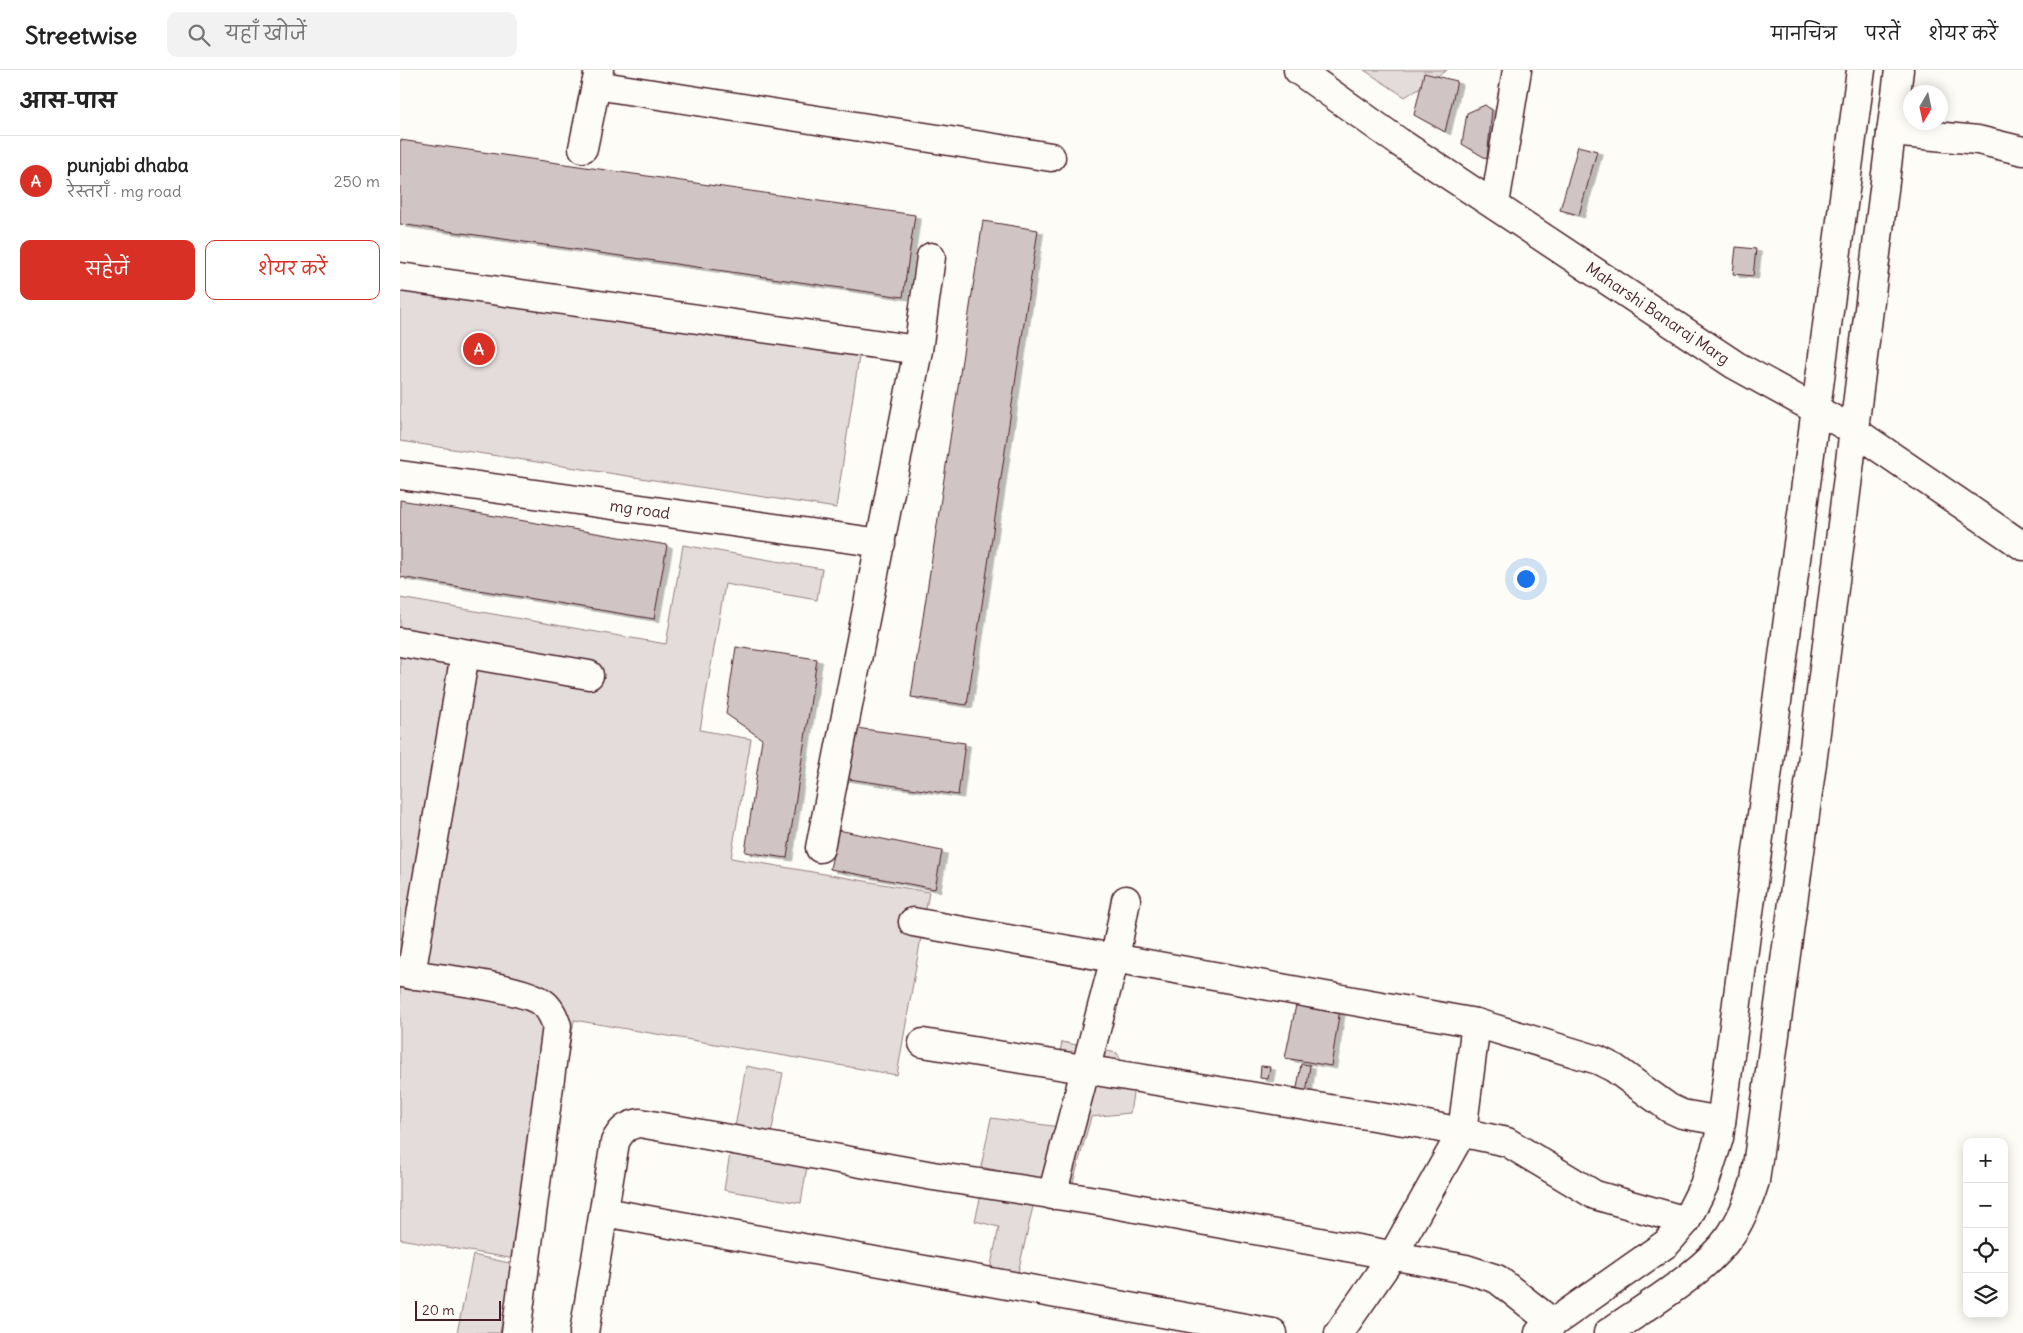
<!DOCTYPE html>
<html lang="hi">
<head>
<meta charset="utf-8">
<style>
	body { margin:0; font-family:Delius,"Playpen Sans Deva",sans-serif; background:#f2f2f2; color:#222 }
	.controls { position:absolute; right:15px; bottom:15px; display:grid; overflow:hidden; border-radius:10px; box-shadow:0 2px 12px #0003 }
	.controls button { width:45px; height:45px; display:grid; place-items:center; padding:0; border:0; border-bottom:1px solid #e0e0e0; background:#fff; color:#222; font:25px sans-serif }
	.compass { position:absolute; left:1503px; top:15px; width:45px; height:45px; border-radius:50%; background:#fff; box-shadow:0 2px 12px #0003; rotate:189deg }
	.scale { position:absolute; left:15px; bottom:12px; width:86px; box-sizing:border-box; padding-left:5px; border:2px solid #4a1f2b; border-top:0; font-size:14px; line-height:18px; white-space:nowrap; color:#4a1f2b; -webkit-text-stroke:4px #fdfcf7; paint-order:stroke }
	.you { position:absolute; left:1125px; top:508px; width:18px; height:18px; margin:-12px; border:4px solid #fff; border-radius:50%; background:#1a73e8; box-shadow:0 0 0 8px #1a73e833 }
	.badge { display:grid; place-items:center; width:32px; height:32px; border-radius:50%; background:#d93025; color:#fff; font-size:16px; font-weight:700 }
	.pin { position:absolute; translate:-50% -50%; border:2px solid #fff; box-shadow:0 1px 5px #0006 }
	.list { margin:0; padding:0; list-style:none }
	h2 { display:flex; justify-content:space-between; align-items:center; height:65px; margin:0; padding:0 20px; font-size:21px }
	h2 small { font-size:16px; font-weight:400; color:#767676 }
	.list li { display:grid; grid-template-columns:32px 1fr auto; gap:15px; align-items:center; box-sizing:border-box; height:90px; padding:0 20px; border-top:1px solid #e0e0e0 }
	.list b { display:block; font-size:19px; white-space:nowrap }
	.list p { margin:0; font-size:16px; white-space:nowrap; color:#767676 }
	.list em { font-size:16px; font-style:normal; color:#767676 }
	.actions { display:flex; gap:10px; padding:15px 20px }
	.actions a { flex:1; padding:11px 0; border:1px solid #d93025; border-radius:10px; text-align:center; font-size:18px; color:#d93025 }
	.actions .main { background:#d93025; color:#fff }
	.icon { flex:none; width:28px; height:28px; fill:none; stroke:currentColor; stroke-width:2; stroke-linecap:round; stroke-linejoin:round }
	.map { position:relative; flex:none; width:1623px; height:1263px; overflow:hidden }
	header { display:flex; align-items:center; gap:30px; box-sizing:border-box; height:70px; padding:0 25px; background:#fff; border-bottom:1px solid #e0e0e0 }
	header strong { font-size:24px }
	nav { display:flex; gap:28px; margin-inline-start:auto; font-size:18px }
	.search { width:350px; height:45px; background:#f2f2f2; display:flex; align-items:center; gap:12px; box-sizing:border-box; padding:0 18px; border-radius:10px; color:#767676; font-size:19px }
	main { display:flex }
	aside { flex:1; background:#fff }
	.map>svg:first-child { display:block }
</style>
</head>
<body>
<header>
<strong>Streetwise</strong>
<div class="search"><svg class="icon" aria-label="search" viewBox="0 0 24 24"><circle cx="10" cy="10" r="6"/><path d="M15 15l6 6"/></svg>यहाँ खोजें</div>
<nav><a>मानचित्र</a><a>परतें</a><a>शेयर करें</a></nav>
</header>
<main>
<aside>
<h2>आस-पास<small></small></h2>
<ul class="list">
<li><span class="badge">A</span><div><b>punjabi dhaba</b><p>रेस्तराँ · mg road</p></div><em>250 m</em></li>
</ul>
<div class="actions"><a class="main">सहेजें</a><a>शेयर करें</a></div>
</aside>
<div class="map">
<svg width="1623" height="1263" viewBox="0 0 1623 1263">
	<defs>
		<filter id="shadow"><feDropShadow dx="5.5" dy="3" stdDeviation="0" flood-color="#0004"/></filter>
	</defs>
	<rect width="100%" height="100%" fill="#fdfcf7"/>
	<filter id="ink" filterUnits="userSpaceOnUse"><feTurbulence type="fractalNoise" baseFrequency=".02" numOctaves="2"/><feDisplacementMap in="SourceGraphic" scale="10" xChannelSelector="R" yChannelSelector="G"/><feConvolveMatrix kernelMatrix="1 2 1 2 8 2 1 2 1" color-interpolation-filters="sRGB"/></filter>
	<g filter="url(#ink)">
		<!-- green -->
		<g fill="#e3dcda" stroke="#967e82">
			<path d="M964,0H1047L1005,27Z"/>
			<path d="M0,210L460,280L436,438L0,371Z"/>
			<path d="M283,475L422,499L417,530L325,514L300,660L351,669L331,788L529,822L497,1005L174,950L132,1192L0,1169V528L266,574Z"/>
			<path d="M662,972L717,983L734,1017L730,1043L691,1047L672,1116L581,1097L591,1048L676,1059L698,1000L658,992Z"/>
			<path d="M346,996L383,1003L371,1064L335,1057Z"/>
			<path d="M333,1065L410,1078L401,1133L324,1120Z"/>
			<path d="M585,1107L637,1119L614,1220L587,1214L599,1157L575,1151Z"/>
			<path d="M73,1185L114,1194L100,1263H57Z"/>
		</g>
		<!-- building -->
		<g fill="#d0c5c4" stroke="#4a1f2b" filter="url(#shadow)">
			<path d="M1024,3L1057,11L1045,62L1014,45Z"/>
			<path d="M1085,35L1092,40L1087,89L1062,74L1067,43Z"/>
			<path d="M0,70L515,145L503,227L0,154Z"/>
			<path d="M1178,76L1197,81L1179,145L1160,140Z"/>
			<path d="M583,151L638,160L567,635L511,627Z"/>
			<path d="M1336,177L1356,179L1353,206L1333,204Z"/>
			<path d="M0,430L267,475L254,549L0,507Z"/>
			<path d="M336,577L417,589L387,788L345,782L362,669L326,644Z"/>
			<path d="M449,657L565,673L558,725L442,708Z"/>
			<path d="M438,760L542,781L535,819L430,799Z"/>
			<path d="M896,935L940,939L931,996L885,988Z"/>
			<path d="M901,994L910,995L905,1032L883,1029L885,1016L897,1018Z"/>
			<path d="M861,996L870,997L868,1009L860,1008Z"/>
		</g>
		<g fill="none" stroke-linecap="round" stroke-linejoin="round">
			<defs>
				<g id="minor">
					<path d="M898,0L999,72L1335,295L1453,360L1623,476"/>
					<path d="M196,15L651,87"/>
					<path d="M1491,62L1578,70L1623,81"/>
					<path d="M183,78L199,0"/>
					<path d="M1095,134L1117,0"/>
					<path d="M0,207L518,280"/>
					<path d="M0,405L481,473"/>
					<path d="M0,572L189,605"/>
					<path d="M420,778L518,280L531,187"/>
					<path d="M513,852L1076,953L1198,990L1214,998L1269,1038L1282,1044L1321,1051"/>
					<path d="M0,903C29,907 124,917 143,933C151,939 154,948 157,956L116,1263"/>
					<path d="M11,905L65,584"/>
					<path d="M523,973L1022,1054L1107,1072L1195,1125L1286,1151"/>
					<path d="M652,1125L715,888L726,830"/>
					<path d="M204,1142L873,1263"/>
					<path d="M184,1263L215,1072C221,1060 227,1055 240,1053L533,1106L703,1132L1066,1199L1097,1209L1153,1253"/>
					<path d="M939,1263L993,1185L1062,1062L1076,953"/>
					<path d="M1139,1263L1267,1173L1286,1151L1304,1115L1319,1068L1461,0"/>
					<path d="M1208,1263C1246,1236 1303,1204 1330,1166C1342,1149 1349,1130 1355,1111L1413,686L1499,0"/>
				</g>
			</defs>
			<!-- minor casing -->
			<use href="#minor" stroke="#4a1f2b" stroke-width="31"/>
			<!-- minor -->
			<use href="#minor" stroke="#fdfcf7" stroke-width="28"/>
		</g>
	</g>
	<g text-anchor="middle" stroke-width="4.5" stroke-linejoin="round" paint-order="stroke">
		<!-- street labels -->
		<g font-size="16" fill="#4a1f2b" stroke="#fdfcf7">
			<text transform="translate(1258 243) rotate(34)" y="6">Maharshi Banaraj Marg</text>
			<text transform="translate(240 439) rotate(8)" y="6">mg road</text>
		</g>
	</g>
</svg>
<div class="controls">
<button>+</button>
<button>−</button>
<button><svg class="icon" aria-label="locate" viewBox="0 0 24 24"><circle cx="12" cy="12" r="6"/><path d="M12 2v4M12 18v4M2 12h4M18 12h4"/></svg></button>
<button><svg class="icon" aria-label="layers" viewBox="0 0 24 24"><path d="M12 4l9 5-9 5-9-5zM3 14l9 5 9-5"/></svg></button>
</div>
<svg class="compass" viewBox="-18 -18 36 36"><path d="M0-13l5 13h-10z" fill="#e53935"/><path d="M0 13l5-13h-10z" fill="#767676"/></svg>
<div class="scale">20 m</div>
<div class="you"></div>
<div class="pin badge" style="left:79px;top:279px">A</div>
</div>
</main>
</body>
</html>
